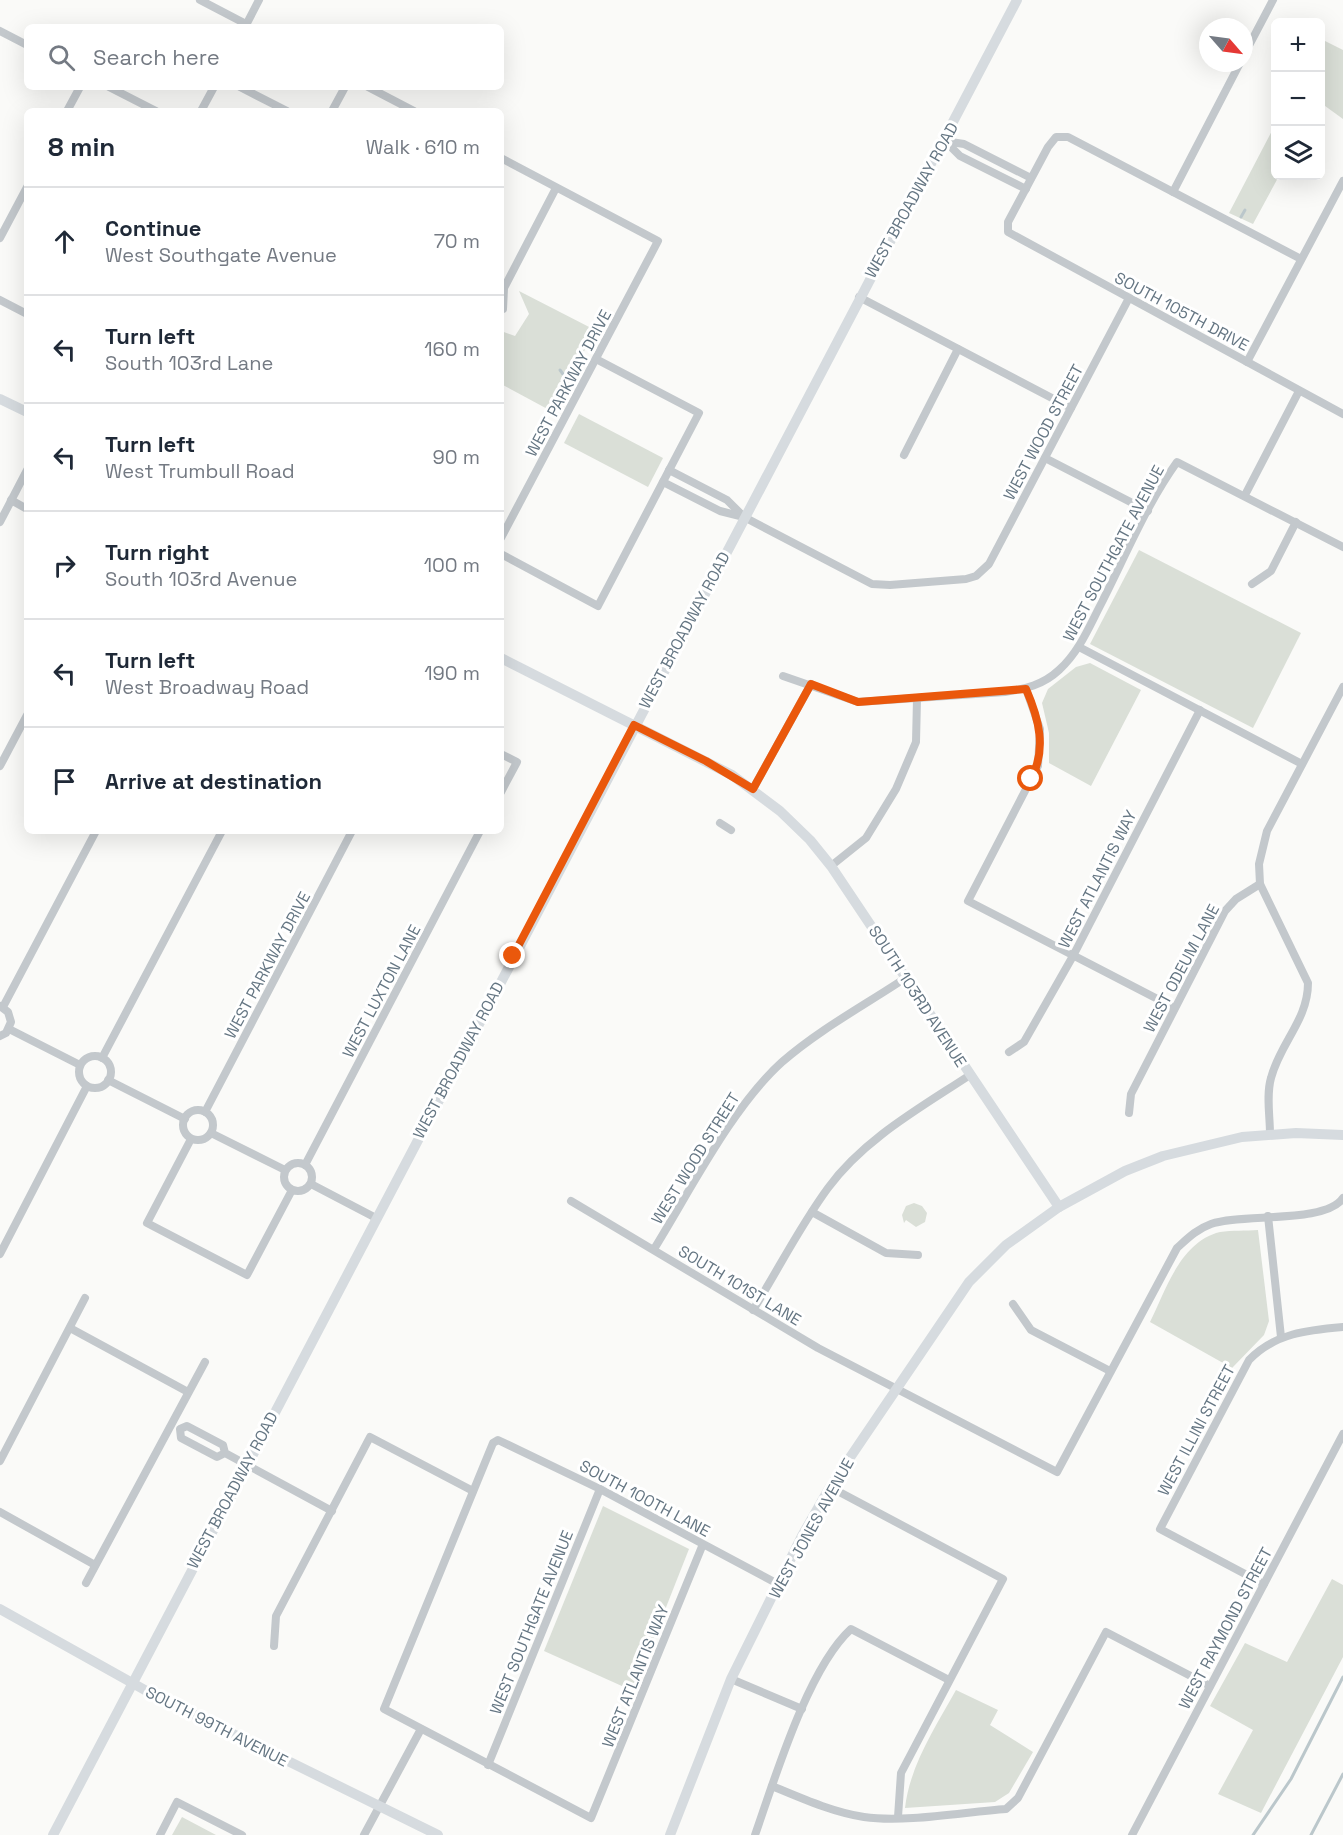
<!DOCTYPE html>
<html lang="en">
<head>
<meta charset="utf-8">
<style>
	body { margin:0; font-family:"Space Grotesk",sans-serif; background:#f6f6f7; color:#1f2937 }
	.controls { position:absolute; right:18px; top:18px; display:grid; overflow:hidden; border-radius:9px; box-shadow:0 6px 24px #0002 }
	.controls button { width:54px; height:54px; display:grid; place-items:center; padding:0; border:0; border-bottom:2px solid #e0e1e3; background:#fff; color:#1f2937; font:30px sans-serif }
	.compass { position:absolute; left:1199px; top:18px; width:54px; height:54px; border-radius:50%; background:#fff; box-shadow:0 6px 24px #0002; rotate:118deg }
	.stop { position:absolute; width:18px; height:18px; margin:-14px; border:4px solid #ea580c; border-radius:50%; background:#fff }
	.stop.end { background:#ea580c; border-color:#fff; box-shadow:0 2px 6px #0008 }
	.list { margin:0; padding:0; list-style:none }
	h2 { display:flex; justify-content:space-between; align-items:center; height:78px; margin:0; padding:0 24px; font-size:26px }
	h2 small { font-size:20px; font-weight:400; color:#747a83 }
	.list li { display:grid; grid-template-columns:39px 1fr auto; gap:18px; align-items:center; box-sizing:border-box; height:108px; padding:0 24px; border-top:2px solid #e0e1e3 }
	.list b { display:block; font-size:22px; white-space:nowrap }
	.list p { margin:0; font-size:20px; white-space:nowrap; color:#747a83 }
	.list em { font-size:20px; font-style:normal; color:#747a83 }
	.icon { flex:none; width:33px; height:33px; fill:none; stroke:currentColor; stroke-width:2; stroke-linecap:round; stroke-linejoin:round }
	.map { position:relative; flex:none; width:1343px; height:1835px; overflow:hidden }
	.search { position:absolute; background:#fff; box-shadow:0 6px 24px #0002; left:24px; top:24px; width:480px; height:66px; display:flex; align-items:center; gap:15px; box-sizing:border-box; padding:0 21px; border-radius:9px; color:#747a83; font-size:22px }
	.panel { position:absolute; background:#fff; box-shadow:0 6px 24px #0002; left:24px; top:108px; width:480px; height:726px; border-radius:9px }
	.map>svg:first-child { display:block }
</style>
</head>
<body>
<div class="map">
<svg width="1343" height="1835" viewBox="0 0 1343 1835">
	<rect width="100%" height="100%" fill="#fafaf8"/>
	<!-- green -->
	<g fill="#dadfd7">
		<path d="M1321,39L1343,50V119L1321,103Z"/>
		<path d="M1275,125L1276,176H1279L1253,224L1229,213Z"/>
		<path d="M519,291L595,330L553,412L501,384V331L515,336L529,314Z"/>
		<path d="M579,414L663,458L648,487L564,443Z"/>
		<path d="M1139,550L1301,633L1253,728L1090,644Z"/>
		<path d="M1090,663L1141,690L1091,786L1049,763V733L1042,703L1048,689L1076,667Z"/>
		<path d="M914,1203L922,1206L927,1213L925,1222L916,1227L906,1220L904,1223L902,1215L906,1206Z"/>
		<path d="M1258,1230L1269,1321L1264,1335L1232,1368L1150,1322C1166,1290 1180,1242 1220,1232C1232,1230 1246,1231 1258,1230Z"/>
		<path d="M603,1506L689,1549L633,1691L544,1651Z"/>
		<path d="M1332,1579L1343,1585V1657L1261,1813L1218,1794L1253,1730L1210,1706L1245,1643L1287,1662Z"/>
		<path d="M956,1690L998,1710L990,1725L1033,1752L1009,1793L995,1802L905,1808C910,1765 935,1728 956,1690Z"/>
		<path d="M182,1817L216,1835H172Z"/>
	</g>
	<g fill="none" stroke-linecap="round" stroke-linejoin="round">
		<!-- stream -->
		<g stroke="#bbc7cb" stroke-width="3">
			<path d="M1241,217L1245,210"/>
			<path d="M560,370L571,385"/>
			<path d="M1253,1835L1291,1779L1343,1677"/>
			<path d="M1311,1835L1343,1774"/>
		</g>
		<!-- street -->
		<g stroke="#c3c8cc" stroke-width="8">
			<path d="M200,0L246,24"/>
			<path d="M245,27L259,0"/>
			<path d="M0,31L27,45"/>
			<path d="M1244,55L1273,0"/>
			<path d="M109,87L156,111"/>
			<path d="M240,87L287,111"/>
			<path d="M368,87L414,111"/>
			<path d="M67,111L80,87"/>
			<path d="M201,111L214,87"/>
			<path d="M332,111L345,87"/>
			<path d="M944,141L964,144L1031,178"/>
			<path d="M946,142L960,156L1026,189"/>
			<path d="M501,158L658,241L501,538"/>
			<path d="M1173,192L1240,63"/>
			<path d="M0,238L27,187"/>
			<path d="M1301,259L1068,137H1056L1048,147L1008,222V232L1343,414"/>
			<path d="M859,297L1071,408"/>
			<path d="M0,300L27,314"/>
			<path d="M503,309L504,288L556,188"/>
			<path d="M1247,362L1343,181"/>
			<path d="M904,455L958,349"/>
			<path d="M1045,458L1148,511"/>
			<path d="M669,470L727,500L743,516"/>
			<path d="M663,482L720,511L744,517L872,584L890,585L966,579L976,576L989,564L1129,298"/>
			<path d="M1245,495L1299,391"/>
			<path d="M11,500L27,509"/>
			<path d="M0,522L27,470"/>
			<path d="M501,554L598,606L699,413L596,359"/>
			<path d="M1252,584L1271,571L1296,522"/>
			<path d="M1079,647L1302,764"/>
			<path d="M783,676L858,702L1005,692C1025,689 1043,685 1059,670C1079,652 1089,627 1101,604C1125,557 1146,505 1177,462L1343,547"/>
			<path d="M1026,689L1040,729L1038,766L968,901L1173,1007"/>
			<path d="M501,754L517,762L501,792"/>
			<path d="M0,766L27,715"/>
			<path d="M753,789L811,684"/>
			<path d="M720,823L731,830"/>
			<path d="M831,866L866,838L896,789L916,742L917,699"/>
			<path d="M0,1006L8,1012L11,1022L6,1033L0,1036"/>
			<path d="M3,1007L96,831"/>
			<path d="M9,1029L80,1065"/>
			<path d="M1009,1052L1024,1042L1073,956L1200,710"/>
			<circle cx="95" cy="1072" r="16"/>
			<path d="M102,1058L222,831"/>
			<path d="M108,1080L185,1119"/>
			<circle cx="198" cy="1125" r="15"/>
			<path d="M205,1112L352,831"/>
			<path d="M1129,1113L1131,1094L1225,911L1236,899L1260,884"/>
			<path d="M211,1133L285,1170"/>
			<path d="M1270,1134C1270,1116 1266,1095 1271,1078C1280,1043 1308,1020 1308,983L1260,884L1259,864L1267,831L1343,687"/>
			<path d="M191,1139L147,1223L247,1275L292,1190"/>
			<circle cx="298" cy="1177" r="14"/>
			<path d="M305,1165L480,831"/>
			<path d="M311,1184L376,1218"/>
			<path d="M571,1201L818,1348L1057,1472L1177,1248C1188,1238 1197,1229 1211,1224C1241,1213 1326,1224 1343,1198"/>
			<path d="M812,1212L886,1253L918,1255"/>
			<path d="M1268,1216L1281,1337"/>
			<path d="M654,1249C690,1191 732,1107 782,1062C820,1029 865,1005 907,977"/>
			<path d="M0,1254L87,1086"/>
			<path d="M1013,1304L1031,1330L1110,1371"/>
			<path d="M753,1310C778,1270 800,1226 828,1188C864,1139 920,1108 970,1075"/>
			<path d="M70,1328L188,1392"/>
			<path d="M225,1453L217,1457L181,1438L180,1429L187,1426L223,1445L225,1453L332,1511"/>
			<path d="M0,1461L85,1298"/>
			<path d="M830,1487L1003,1579L901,1773L898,1817"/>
			<path d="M0,1512L95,1565"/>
			<path d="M703,1544L591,1818L384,1709L493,1443L498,1440L600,1489L778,1584"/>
			<path d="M86,1583L205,1362"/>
			<path d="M1264,1584L1160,1529L1249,1360C1275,1333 1308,1330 1343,1327"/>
			<path d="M274,1646L276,1616L370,1437L473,1491"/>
			<path d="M731,1679L802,1709"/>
			<path d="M488,1765L600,1489"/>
			<path d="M772,1786C801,1798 832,1812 864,1817C905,1823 964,1812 1006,1809L1018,1798L1106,1632L1210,1686"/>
			<path d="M160,1835L177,1802L242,1835"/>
			<path d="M364,1835L421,1729"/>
			<path d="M755,1835C775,1778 808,1668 851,1629L949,1680"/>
			<path d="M1132,1835L1343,1434"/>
		</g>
		<!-- secondary -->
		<g stroke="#d6dbdf" stroke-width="10">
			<path d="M0,399L27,412"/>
			<path d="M501,658L732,775L780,811L810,840L831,866L1059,1207"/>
			<path d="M0,1609L152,1694L438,1835"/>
			<path d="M53,1835L1017,0"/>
			<path d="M670,1835L731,1679L802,1536L830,1487L969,1282L1006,1245L1059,1207L1125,1171L1163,1156L1242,1137L1296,1133L1343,1135"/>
		</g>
	</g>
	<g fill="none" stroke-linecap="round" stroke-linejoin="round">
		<!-- route -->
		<path stroke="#ea580c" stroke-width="8" d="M513,956L634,725L706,761L753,789L811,684L858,702L1026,689C1039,719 1047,749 1031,779"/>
	</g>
	<g text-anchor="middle" stroke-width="6" stroke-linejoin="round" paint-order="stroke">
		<!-- street labels -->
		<g font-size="16" fill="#657683" stroke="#fff">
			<text transform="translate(911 200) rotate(-61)" y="6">WEST BROADWAY ROAD</text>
			<text transform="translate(1182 311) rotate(28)" y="6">SOUTH 105TH DRIVE</text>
			<text transform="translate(568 383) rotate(-62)" y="6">WEST PARKWAY DRIVE</text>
			<text transform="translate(1043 432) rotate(-62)" y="6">WEST WOOD STREET</text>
			<text transform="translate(1113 553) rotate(-62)" y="6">WEST SOUTHGATE AVENUE</text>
			<text transform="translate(684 630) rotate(-62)" y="6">WEST BROADWAY ROAD</text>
			<text transform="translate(1097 879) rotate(-63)" y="6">WEST ATLANTIS WAY</text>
			<text transform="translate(267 965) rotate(-62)" y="6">WEST PARKWAY DRIVE</text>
			<text transform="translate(1181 968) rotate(-62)" y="6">WEST ODEUM LANE</text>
			<text transform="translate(381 991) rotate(-62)" y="6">WEST LUXTON LANE</text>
			<text transform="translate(918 996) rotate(57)" y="6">SOUTH 103RD AVENUE</text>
			<text transform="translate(458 1060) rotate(-62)" y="6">WEST BROADWAY ROAD</text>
			<text transform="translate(695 1158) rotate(-58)" y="6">WEST WOOD STREET</text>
			<text transform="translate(740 1285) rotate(31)" y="6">SOUTH 101ST LANE</text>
			<text transform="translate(1196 1430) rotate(-62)" y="6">WEST ILLINI STREET</text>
			<text transform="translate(232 1490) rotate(-62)" y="6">WEST BROADWAY ROAD</text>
			<text transform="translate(645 1498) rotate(28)" y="6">SOUTH 100TH LANE</text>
			<text transform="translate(811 1528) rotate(-61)" y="6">WEST JONES AVENUE</text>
			<text transform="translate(531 1622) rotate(-68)" y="6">WEST SOUTHGATE AVENUE</text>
			<text transform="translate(1225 1628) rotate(-62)" y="6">WEST RAYMOND STREET</text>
			<text transform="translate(635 1676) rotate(-68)" y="6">WEST ATLANTIS WAY</text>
			<text transform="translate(217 1726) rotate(27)" y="6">SOUTH 99TH AVENUE</text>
		</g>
	</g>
</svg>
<div class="controls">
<button>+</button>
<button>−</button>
<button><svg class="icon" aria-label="layers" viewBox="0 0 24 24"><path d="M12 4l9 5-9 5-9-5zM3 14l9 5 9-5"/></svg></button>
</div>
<svg class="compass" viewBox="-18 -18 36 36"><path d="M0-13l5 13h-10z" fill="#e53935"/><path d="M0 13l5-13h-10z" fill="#747a83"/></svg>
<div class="stop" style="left:1031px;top:779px"></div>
<div class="stop end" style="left:513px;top:956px"></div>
<div class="search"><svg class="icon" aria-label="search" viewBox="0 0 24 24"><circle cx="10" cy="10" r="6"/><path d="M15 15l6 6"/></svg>Search here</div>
<section class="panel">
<h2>8 min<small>Walk · 610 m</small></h2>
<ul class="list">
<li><svg class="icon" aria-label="ahead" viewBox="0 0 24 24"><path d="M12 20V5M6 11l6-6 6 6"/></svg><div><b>Continue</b><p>West Southgate Avenue</p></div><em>70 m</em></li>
<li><svg class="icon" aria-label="left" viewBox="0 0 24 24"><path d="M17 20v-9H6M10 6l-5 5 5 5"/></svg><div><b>Turn left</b><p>South 103rd Lane</p></div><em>160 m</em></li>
<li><svg class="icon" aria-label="left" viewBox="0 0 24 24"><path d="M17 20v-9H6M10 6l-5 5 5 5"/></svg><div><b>Turn left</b><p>West Trumbull Road</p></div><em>90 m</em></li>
<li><svg class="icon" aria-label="right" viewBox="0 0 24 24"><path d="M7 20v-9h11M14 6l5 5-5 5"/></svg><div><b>Turn right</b><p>South 103rd Avenue</p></div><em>100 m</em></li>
<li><svg class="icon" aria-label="left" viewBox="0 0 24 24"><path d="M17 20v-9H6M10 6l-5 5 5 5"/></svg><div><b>Turn left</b><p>West Broadway Road</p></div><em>190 m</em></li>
<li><svg class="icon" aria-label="arrive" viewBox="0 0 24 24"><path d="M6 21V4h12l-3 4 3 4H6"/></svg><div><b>Arrive at destination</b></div></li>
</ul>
</section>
</div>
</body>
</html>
